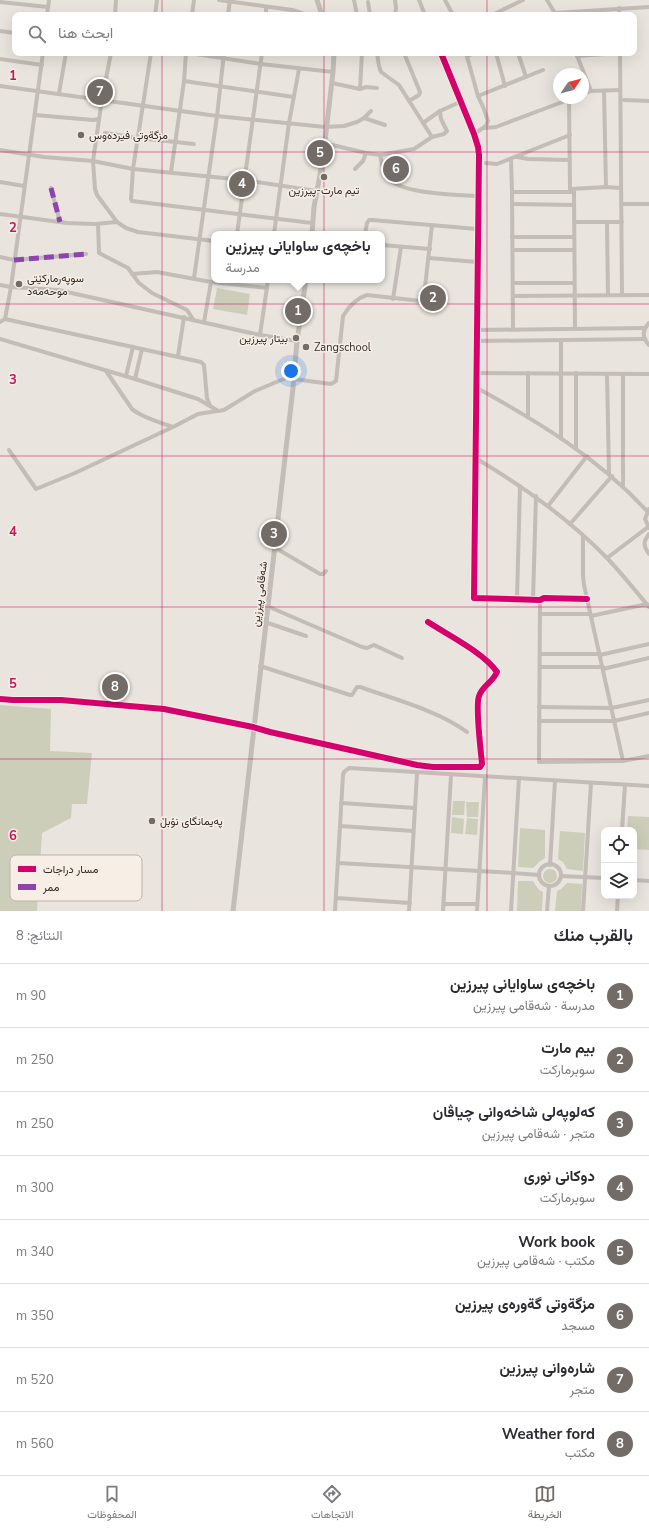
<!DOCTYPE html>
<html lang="ar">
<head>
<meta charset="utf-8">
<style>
	body { margin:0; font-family:"Nunito Sans",Vazirmatn,sans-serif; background:#f2f2f3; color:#2b2b33; direction:rtl }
	.controls { position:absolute; right:12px; bottom:12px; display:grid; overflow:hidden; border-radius:8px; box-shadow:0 4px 16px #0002 }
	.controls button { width:36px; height:36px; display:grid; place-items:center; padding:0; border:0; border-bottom:1px solid #e1e1e2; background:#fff; color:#2b2b33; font:20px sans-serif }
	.compass { position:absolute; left:553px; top:68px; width:36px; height:36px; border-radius:50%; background:#fff; box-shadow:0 4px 16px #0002; rotate:55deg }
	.you { position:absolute; left:291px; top:371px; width:14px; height:14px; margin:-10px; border:3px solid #fff; border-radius:50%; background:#1a73e8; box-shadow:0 0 0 6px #1a73e833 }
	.badge { display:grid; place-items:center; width:26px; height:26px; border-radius:50%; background:#726b66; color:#fff; font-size:13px; font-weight:700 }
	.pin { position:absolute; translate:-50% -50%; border:2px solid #fff; box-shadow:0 1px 4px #0006 }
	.popup { position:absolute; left:211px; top:231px; width:174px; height:52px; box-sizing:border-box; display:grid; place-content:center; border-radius:8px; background:#fff; filter:drop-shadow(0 1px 3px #0005); font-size:13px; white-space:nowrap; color:#7c7c81 }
	.popup b { font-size:15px; color:#2b2b33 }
	.popup::after { content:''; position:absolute; left:50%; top:100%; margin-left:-8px; border:8px solid transparent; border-top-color:#fff }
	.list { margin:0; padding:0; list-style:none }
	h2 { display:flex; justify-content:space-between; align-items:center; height:52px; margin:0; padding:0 16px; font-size:17px }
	h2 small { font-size:13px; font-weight:400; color:#7c7c81 }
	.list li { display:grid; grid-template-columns:26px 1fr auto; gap:12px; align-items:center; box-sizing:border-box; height:64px; padding:0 16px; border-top:1px solid #e1e1e2 }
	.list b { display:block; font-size:15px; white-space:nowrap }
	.list p { margin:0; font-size:13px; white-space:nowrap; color:#7c7c81 }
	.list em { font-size:13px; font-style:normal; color:#7c7c81 }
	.icon { flex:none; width:22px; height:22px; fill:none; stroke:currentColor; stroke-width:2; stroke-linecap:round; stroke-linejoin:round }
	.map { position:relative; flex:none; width:649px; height:911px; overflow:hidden; direction:ltr }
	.search { position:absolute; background:#fff; box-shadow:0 4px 16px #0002; left:12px; right:12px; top:12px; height:44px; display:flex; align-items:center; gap:10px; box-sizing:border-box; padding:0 14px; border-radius:8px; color:#7c7c81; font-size:15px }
	.sheet { height:564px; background:#fff }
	nav { display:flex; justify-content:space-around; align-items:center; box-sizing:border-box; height:56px; border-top:1px solid #e1e1e2; background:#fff; font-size:11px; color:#7c7c81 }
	nav a { display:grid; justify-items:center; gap:2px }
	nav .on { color:#726b66 }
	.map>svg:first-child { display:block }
</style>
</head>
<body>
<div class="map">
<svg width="649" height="911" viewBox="0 0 649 911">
	<rect width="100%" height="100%" fill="#eae4de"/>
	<!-- green -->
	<g fill="#ccceb9">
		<path d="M217,288L250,294L247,315L213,309Z"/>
		<path d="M0,705L51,709L50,751L92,753L87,804H72L71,818L42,833L37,911H0Z"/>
		<path d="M453,801H465L464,815H452Z"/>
		<path d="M466,802H479L478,817H467Z"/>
		<path d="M628,816L649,817V850L634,849V830H627Z"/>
		<path d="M452,817L464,819L463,834L451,833Z"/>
		<path d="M467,818L478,819L477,835L465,834Z"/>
		<path d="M520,828L545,830V858L539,862L533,868L518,867Z"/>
		<path d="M560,831L585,833L583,871L567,869L563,862L558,859Z"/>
		<circle cx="550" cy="876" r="7"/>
		<path d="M518,881H533L539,890L543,892L542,911H517Z"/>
		<path d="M567,883L582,884L581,911H555L557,891L561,889Z"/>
	</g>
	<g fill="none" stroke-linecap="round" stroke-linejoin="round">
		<!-- minor -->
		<g stroke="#c3bcb7" stroke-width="4">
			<path d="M219,0L292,10L308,15"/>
			<path d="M354,0L357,15"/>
			<path d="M395,0L396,8L395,15"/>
			<path d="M419,0L425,15"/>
			<path d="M445,0L453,15"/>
			<path d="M547,0L556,15"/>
			<path d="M0,2L48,7"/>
			<path d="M368,2L370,15"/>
			<path d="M619,8V15"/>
			<path d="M555,13L649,7"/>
			<path d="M47,15L49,0"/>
			<path d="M115,15L116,0"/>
			<path d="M155,15L157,0"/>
			<path d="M192,15L194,0"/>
			<path d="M228,15L230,0"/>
			<path d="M266,15V7"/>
			<path d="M492,15L523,0"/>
			<path d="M0,31L15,33"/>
			<path d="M111,53L102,99L93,161L95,189L97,195L117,222L126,228L138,232L214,241"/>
			<path d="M151,53L133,169L131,199L132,201L312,223"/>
			<path d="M189,53L261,64L333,72"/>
			<path d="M377,53L379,66L381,72L399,85L432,137"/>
			<path d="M404,53L420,92L419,95L409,101"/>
			<path d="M441,53L474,134L478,147L479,155L474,598L540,600L544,598L587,599"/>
			<path d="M466,53L478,96L484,109L488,121L486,126L474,134"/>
			<path d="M496,53L505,86"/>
			<path d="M518,53L526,77"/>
			<path d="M576,53L591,91"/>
			<path d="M620,53L622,295"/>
			<path d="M467,56L475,53"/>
			<path d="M577,56L620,53"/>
			<path d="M0,59L42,65"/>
			<path d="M184,81L294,97"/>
			<path d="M332,83L360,89L366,87L377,88"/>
			<path d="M0,86L217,116L325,127L344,126L357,122L364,118L371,111"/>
			<path d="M360,89L362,53"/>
			<path d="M604,91L606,187"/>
			<path d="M59,93L66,53"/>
			<path d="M583,94L591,91L620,90"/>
			<path d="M478,96L543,70"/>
			<path d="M569,99L570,189L574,192L575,329"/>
			<path d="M624,100L649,101"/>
			<path d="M35,115L93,120L99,119"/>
			<path d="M364,118L385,125"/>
			<path d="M423,123L440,111L460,102"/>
			<path d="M484,128L496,127L573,98"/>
			<path d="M105,133L138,138L194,144"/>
			<path d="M324,143L366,153L380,155L414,149L432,137L444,134L447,131L441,119L440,111"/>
			<path d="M0,150L44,157L93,161L133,169L244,180L316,191"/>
			<path d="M380,155C382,163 383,175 390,180C406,194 456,195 477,196"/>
			<path d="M517,157L528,159L570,160"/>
			<path d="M511,159L512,192L513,329"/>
			<path d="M486,163L497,164L570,135"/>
			<path d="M355,169L363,161L366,153"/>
			<path d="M171,172L184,81L186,53"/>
			<path d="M0,182L24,186"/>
			<path d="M51,188L60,222"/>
			<path d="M571,189L606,187L621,188"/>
			<path d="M512,192H574"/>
			<path d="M512,204L574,205"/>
			<path d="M622,204H649"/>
			<path d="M0,214L67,223L95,224L117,222"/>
			<path d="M574,222H622"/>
			<path d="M607,222L608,295"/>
			<path d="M98,224L99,253L128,268L139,283L152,293L187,310L193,319"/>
			<path d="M237,234L262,53"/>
			<path d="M274,234L289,123L299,69"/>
			<path d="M365,234L367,223L369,220H372L477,229"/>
			<path d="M512,237H574"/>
			<path d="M382,245L430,249"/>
			<path d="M513,250H574"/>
			<path d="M0,257L14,260L86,254"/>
			<path d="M429,258L477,262"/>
			<path d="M132,274L157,272L211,282L267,288"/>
			<path d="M194,278L217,116L224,53"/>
			<path d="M513,283H574"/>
			<path d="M0,285L11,287L58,290L260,335L297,341"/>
			<path d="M513,296L649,295"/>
			<path d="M393,299L401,247"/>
			<path d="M5,319L11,287L43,53"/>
			<path d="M0,322L5,319L201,362L204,365L207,398L210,406L218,411L224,410L255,391L286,378L331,384L336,381L343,316C348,308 357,298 367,295L421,301L424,296L432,225"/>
			<path d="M204,322L211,282"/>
			<path d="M649,323C642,330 642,338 649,345"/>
			<path d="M477,330L645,328"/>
			<path d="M260,335L268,280"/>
			<path d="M0,339L135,379L198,399L210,406"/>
			<path d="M561,340V438"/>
			<path d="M477,341L645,339"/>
			<path d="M178,356L184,317"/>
			<path d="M106,371L132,409C141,417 161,423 173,427L198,414L217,411"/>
			<path d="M477,373L649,374"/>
			<path d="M576,373V447"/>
			<path d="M607,374L609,473"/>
			<path d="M623,374V486"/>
			<path d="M126,376L133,347"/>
			<path d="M135,379L142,349"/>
			<path d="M477,388C539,422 598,458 647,511"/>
			<path d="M528,416V373"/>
			<path d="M9,450L36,489L75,473L173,427"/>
			<path d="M477,459C524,487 569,519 607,558C622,574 635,590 649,607"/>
			<path d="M548,506L587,456"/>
			<path d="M570,524L612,476"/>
			<path d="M649,528L645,519L649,509"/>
			<path d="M649,534C643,542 643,545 649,554"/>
			<path d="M583,536V576L584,585L623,761"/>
			<path d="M274,547L320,574H323L326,571"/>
			<path d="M607,558L648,527"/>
			<path d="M517,599L520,486"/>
			<path d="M533,600L536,496"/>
			<path d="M540,600L539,762L623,761L649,756"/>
			<path d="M267,606L362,647L367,648L374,645L402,658"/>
			<path d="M540,614H590"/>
			<path d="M591,616L647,604"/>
			<path d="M265,622L306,636"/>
			<path d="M540,654H600"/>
			<path d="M600,655L649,644"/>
			<path d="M260,666L350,695H352L357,687H360C394,699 439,711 467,732"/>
			<path d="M540,667H603"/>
			<path d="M603,669L649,658"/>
			<path d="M0,699L13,700H61L164,709L253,727L270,732L417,765L433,767H480L482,764C481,751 475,706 479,696C482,686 493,682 497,672C484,653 448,635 428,622"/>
			<path d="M539,707L612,708L649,700"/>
			<path d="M539,721H614L649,713"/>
			<path d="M341,803L415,808"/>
			<path d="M340,826L413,831"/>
			<path d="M622,830L625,785"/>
			<path d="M338,863L513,873L539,875"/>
			<circle cx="550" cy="875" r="11"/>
			<path d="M550,865L555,781"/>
			<path d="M561,876L604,878"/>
			<path d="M634,880L649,881"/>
			<path d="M336,898L410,903"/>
			<path d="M444,904H477"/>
			<path d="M335,911L343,775L344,772L349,768L649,786"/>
			<path d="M409,911L417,773"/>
			<path d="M443,911L451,775"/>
			<path d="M477,911L485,777"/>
			<path d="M511,911L519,778"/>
			<path d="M547,911L549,886"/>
			<path d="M583,911L591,783"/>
			<path d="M617,911L618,896"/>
		</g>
		<!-- tertiary -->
		<g stroke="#c3bcb7" stroke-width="5">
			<path d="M317,0L322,15"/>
			<path d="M312,234L314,207L323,158L333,72L334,53"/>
			<path d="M233,911L293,388L297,341L306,280"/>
		</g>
		<!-- quiet -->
		<g stroke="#8e44ad" stroke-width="5" stroke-dasharray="10 5" stroke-linecap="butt">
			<path d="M51,188L60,222"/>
			<path d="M14,260L86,254"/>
		</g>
		<defs>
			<g id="cycleway">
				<path d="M441,53L474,134L478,147L479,155L474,598L540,600L544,598L587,599"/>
				<path d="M0,699L13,700H61L164,709L253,727L270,732L417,765L433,767H480L482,764C481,751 475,706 479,696C482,686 493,682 497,672C484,653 448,635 428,622"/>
			</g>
		</defs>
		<!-- cycleway casing -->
		<use href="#cycleway" stroke="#f7eee5" stroke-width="8"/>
		<!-- cycleway -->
		<use href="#cycleway" stroke="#d6006c" stroke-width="6"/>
	</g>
	<!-- grid -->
	<path fill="none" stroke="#c2185b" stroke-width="1" stroke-opacity="0.55" d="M162,0V15M324,0V15M487,0V15M162,53V911M324,53V911M487,53V911M0,152H649M0,304H649M0,456H649M0,607H649M0,759H649"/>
	<!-- markers -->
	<g fill="#726b66" stroke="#f7eee5" stroke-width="1.5">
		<circle cx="81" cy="135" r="4"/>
		<circle cx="324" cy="177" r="4"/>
		<circle cx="19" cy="284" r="4"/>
		<circle cx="296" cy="338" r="4"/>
		<circle cx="306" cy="347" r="4"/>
		<circle cx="152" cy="821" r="4"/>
	</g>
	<g text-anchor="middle" stroke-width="3" stroke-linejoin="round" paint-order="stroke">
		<!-- poi labels -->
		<g font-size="11" fill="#322a26" stroke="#f7eee5" text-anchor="start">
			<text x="89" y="139">مزگةوتی فیردەوس</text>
			<text x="324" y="194" text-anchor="middle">تیم مارت-پیرزین</text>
			<text x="27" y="282">سوپەرمارکێتی<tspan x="27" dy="13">موحەمەد</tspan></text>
			<text x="288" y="342" text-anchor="end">بيتار پيرزين</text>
			<text x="314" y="351">Zangschool</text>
			<text x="160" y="825">پەیمانگای نۆبڵ</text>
		</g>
		<!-- street labels -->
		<g font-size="11" fill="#322a26" stroke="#f7eee5">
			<text transform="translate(259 594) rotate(-83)" y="4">شەقامی پیرزین</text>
		</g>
	</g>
	<!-- legend -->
	<rect x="10" y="855" width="132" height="46" rx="6" fill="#f7eee5" stroke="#bcb3ac" stroke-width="1"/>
	<rect x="18" y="866" width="18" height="6" fill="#d6006c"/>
	<rect x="18" y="884" width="18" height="6" fill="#8e44ad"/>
	<g font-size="11" fill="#322a26">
		<text x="43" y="873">مسار دراجات</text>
		<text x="43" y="891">ممر</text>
	</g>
	<g font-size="13" text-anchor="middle" font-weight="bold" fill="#c2185b" stroke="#f7eee5" stroke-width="3" stroke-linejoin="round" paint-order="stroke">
		<text x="13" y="80">1</text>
		<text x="13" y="232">2</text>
		<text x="13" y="384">3</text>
		<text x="13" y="536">4</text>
		<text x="13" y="688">5</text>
		<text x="13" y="840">6</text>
	</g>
</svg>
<div class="controls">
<button><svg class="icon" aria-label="locate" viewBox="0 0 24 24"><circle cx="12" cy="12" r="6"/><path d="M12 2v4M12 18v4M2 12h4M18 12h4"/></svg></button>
<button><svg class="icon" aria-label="layers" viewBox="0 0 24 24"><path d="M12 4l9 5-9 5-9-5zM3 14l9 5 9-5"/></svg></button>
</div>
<svg class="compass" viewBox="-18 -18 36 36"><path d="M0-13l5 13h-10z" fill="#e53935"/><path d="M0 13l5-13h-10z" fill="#7c7c81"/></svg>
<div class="you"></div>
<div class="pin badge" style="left:298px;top:311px">1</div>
<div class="popup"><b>باخچەی ساوایانی پیرزین</b>مدرسة</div>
<div class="pin badge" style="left:433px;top:298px">2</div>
<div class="pin badge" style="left:274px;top:534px">3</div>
<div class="pin badge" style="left:242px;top:184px">4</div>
<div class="pin badge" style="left:320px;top:153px">5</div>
<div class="pin badge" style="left:396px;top:169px">6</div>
<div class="pin badge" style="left:100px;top:92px">7</div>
<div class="pin badge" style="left:115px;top:687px">8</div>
<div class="search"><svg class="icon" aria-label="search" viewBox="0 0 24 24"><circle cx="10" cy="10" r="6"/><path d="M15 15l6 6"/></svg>ابحث هنا</div>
</div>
<section class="sheet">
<h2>بالقرب منك<small>النتائج: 8</small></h2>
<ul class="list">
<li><span class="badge">1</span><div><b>باخچەی ساوایانی پیرزین</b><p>مدرسة · شەقامی پیرزین</p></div><em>90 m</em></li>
<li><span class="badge">2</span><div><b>بیم مارت</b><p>سوبرماركت</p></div><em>250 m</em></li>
<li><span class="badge">3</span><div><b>کەلوپەلی شاخەوانی چیاڤان</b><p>متجر · شەقامی پیرزین</p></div><em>250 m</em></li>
<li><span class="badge">4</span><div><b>دوکانی نوری</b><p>سوبرماركت</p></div><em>300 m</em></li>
<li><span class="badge">5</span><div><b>Work book</b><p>مكتب · شەقامی پیرزین</p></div><em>340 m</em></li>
<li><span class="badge">6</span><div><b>مزگةوتی گةورەی پیرزین</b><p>مسجد</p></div><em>350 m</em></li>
<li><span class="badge">7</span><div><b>شارەوانی پیرزین</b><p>متجر</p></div><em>520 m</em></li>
<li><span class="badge">8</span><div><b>Weather ford</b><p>مكتب</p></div><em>560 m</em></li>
</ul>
</section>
<nav>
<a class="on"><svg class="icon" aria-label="map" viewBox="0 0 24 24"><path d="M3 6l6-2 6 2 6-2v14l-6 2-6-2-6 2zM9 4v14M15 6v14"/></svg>الخريطة</a>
<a><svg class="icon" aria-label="directions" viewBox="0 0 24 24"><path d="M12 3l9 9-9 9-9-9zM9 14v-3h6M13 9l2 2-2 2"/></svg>الاتجاهات</a>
<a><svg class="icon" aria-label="saved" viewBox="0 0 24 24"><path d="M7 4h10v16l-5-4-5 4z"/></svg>المحفوظات</a>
</nav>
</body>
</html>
